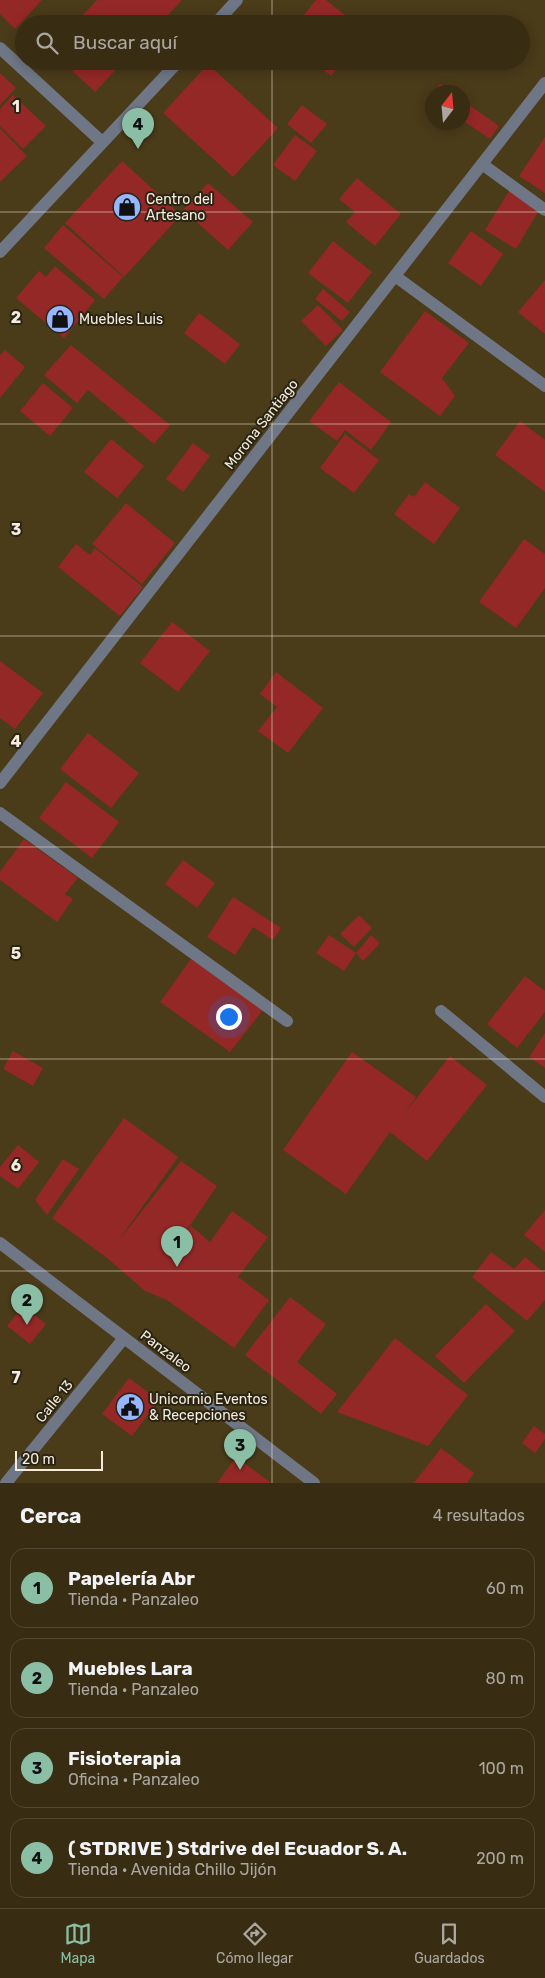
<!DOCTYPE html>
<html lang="es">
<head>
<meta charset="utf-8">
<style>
	body { margin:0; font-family:Rubik,sans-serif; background:#433821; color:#f1f3f6 }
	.compass { position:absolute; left:425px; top:85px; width:45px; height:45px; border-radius:50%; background:#382c13; box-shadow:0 2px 12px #0003; rotate:16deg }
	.scale { position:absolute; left:15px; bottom:12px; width:88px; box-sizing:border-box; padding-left:5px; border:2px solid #f5ecd9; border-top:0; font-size:14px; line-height:18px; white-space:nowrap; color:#f5ecd9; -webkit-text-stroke:4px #2a2415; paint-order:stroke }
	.you { position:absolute; left:228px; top:1016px; width:18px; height:18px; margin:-12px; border:4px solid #fff; border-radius:50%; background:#1a73e8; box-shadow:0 0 0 8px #1a73e833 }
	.badge { display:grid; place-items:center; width:32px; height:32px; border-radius:50%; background:#8abfa5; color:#111; font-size:16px; font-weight:700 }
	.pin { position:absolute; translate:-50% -41px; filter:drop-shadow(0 1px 2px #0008) }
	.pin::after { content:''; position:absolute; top:26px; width:18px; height:15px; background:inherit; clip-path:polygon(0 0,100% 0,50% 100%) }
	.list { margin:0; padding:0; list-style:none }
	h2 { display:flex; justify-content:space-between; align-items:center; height:65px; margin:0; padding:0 20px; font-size:21px }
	h2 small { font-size:16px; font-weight:400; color:#aba7a0 }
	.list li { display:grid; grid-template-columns:32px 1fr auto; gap:15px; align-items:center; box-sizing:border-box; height:80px; margin:0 10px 10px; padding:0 10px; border:1px solid #524833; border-radius:15px }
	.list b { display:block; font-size:19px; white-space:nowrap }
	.list p { margin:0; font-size:16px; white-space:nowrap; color:#aba7a0 }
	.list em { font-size:16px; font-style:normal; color:#aba7a0 }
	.icon { flex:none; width:28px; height:28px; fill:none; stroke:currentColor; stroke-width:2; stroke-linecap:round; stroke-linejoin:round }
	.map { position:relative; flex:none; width:545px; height:1483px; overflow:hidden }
	.search { position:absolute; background:#382c13; box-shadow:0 2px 12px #0003; left:15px; right:15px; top:15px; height:55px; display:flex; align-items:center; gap:12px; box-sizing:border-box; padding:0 18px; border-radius:28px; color:#aba7a0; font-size:19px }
	.sheet { height:425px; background:#382c13 }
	nav { display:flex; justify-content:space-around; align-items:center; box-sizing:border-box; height:70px; border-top:1px solid #524833; background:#382c13; font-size:14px; color:#aba7a0 }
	nav a { display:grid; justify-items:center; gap:2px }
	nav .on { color:#8abfa5 }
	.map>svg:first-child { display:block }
</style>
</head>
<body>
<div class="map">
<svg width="545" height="1483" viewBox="0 0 545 1483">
	<rect width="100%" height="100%" fill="#4a3b19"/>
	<!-- building -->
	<g fill="#942827">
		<path d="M0,0H42L15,29L0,14Z"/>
		<path d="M97,0H182L160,24H74Z"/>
		<path d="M316,0H326L356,24H297Z"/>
		<path d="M62,61H124L95,92Z"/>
		<path d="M312,61H343L331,76Z"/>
		<path d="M208,64L278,128L233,177L163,113Z"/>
		<path d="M0,73L16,88L0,105Z"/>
		<path d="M440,84L451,92H434Z"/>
		<path d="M13,95L46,126L23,149L0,126V109Z"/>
		<path d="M462,100L499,126L490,139L462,120Z"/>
		<path d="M302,105L327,124L311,143L287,124Z"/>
		<path d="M0,128L27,156L0,182Z"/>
		<path d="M295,135L317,151L295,181L273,165Z"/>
		<path d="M545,137V193L519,176Z"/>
		<path d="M122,161L181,215L124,277L65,223Z"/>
		<path d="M357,178L401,214L375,246L346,222L355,212L339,199Z"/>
		<path d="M208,183L253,222L228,250L183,210Z"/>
		<path d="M511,188L541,207L516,249L485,230Z"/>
		<path d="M63,225L123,277L104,299L44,248Z"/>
		<path d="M471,231L503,254L481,286L448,263Z"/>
		<path d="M333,241L372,272L348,303L308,273Z"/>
		<path d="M55,266L95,300L64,338L16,298L39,271L46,277Z"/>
		<path d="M545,280V334L518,312Z"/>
		<path d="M323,289L350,312L342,321L315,299Z"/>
		<path d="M318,305L343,330L326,346L301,321Z"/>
		<path d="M425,311L469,343L442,378L455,396L440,416L380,372Z"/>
		<path d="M199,313L240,344L225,364L184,333Z"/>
		<path d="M71,345L170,425L154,444L88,390L77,403L44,375Z"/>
		<path d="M5,350L25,367L0,398V355Z"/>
		<path d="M339,382L391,422L371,450L345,430L337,441L309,421Z"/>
		<path d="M43,383L73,408L50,436L20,411Z"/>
		<path d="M520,421L545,440V492L495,455Z"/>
		<path d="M345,434L379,460L354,493L320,468Z"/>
		<path d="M111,439L144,466L117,498L84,472Z"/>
		<path d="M193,443L210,456L183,492L166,479Z"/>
		<path d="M425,482L460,508L434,544L394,514L409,494L414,497Z"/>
		<path d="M126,503L175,543L142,584L92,544Z"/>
		<path d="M524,539L545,554V588L516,628L479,602Z"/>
		<path d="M76,544L90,555L95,548L143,587L120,616L58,567Z"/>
		<path d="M172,622L210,651L178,692L140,663Z"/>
		<path d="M0,661L43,693L15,729L0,718Z"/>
		<path d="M276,672L323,708L288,753L258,731L277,707L260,694Z"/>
		<path d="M88,733L139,773L111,808L60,769Z"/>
		<path d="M66,782L119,822L92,858L39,818Z"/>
		<path d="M24,839L78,878L65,894L73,899L57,922L0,880V872Z"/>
		<path d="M183,860L215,883L197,908L165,884Z"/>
		<path d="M233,897L281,928L273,940L253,927L235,955L207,937Z"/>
		<path d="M359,915L372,928L354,947L340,934Z"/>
		<path d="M329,935L356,953L344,971L316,953Z"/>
		<path d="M371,935L380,943L363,961L356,953Z"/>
		<path d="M191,959L263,1010L230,1052L160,1002Z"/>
		<path d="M525,976L545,991V1012L517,1048L487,1024Z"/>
		<path d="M545,1033V1068L529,1057Z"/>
		<path d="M13,1051L43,1068L33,1086L3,1069Z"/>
		<path d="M352,1052L416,1097L404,1114L450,1056L487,1085L427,1161L390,1132L346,1194L283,1150Z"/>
		<path d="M124,1118L178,1157L116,1244L181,1161L217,1186L171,1253L191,1226L210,1242L232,1211L268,1237L238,1277L269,1300L234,1348L167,1300L145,1291L106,1257L52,1218Z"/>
		<path d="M18,1145L39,1162L18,1189L0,1176V1167Z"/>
		<path d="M63,1159L79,1169L47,1215L35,1200Z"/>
		<path d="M545,1210V1252L524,1235Z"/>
		<path d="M491,1252L514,1269L525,1257L545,1273V1300L527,1321L472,1277Z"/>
		<path d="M290,1297L326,1324L297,1362L337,1394L321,1414L245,1355Z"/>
		<path d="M486,1304L515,1331L464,1383L435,1356Z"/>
		<path d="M23,1306L46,1324L30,1344L7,1326Z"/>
		<path d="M395,1338L468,1395L428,1446L337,1412Z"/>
		<path d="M129,1378L159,1400L132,1436L102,1414Z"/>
		<path d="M534,1426L545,1434V1439L535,1453L522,1443Z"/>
		<path d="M441,1448L474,1473L467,1483H414Z"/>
		<path d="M236,1457L271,1483H217Z"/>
	</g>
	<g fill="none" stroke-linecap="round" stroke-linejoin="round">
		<!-- minor -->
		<g stroke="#6f7685" stroke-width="12">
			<path d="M215,24L237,0"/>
			<path d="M0,48L102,142"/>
			<path d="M482,164L545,210"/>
			<path d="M0,252L179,61"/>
			<path d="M395,276L545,386"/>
			<path d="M0,783L545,83"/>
			<path d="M0,813L287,1021"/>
			<path d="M441,1011L545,1097"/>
			<path d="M0,1243L314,1483"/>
			<path d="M6,1483L124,1338"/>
		</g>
	</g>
	<!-- grid -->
	<path fill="none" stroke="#f5ecd9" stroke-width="1" stroke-opacity="0.55" d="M272,0V24M272,61V1483M0,212H545M0,424H545M0,636H545M0,847H545M0,1059H545M0,1271H545"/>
	<!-- icons -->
	<defs>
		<symbol id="shop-disc" viewBox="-11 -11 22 22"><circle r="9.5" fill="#96b6fd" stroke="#2a2415"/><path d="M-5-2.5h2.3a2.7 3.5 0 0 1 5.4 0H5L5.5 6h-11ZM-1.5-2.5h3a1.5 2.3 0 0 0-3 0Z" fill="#111"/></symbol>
		<symbol id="civic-disc" viewBox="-11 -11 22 22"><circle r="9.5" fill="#96b6fd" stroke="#2a2415"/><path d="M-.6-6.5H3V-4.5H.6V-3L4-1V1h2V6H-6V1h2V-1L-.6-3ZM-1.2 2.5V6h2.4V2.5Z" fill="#111"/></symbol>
	</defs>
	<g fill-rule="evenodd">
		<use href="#shop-disc" x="111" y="191" width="32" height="32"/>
		<use href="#shop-disc" x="44" y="303" width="32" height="32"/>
		<use href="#civic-disc" x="114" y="1391" width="32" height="32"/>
	</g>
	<g text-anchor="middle" stroke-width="4" stroke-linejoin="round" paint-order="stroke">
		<!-- poi labels -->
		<g font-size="14" fill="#f5ecd9" stroke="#2a2415" text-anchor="start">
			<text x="146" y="204">Centro del<tspan x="146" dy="16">Artesano</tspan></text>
			<text x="79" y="324">Muebles Luis</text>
			<text x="149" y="1404">Unicornio Eventos<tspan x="149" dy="16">&amp; Recepciones</tspan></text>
		</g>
		<!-- street labels -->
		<g font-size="14" fill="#f5ecd9" stroke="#2a2415">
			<text transform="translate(261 424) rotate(-52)" y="5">Morona Santiago</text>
			<text transform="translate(166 1351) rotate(37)" y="5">Panzaleo</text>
			<text transform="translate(54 1401) rotate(-51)" y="5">Calle 13</text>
		</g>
	</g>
	<g font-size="16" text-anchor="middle" font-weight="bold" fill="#f5ecd9" stroke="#2a2415" stroke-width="4" stroke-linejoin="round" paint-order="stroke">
		<text x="16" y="112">1</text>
		<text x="16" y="323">2</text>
		<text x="16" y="535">3</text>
		<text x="16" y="747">4</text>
		<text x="16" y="959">5</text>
		<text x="16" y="1171">6</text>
		<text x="16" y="1383">7</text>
	</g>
</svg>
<svg class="compass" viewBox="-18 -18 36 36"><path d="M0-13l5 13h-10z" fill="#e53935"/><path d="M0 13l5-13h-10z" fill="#aba7a0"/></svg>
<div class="scale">20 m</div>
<div class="you"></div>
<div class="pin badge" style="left:177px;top:1267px">1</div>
<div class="pin badge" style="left:27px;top:1325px">2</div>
<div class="pin badge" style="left:240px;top:1470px">3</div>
<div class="pin badge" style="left:138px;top:149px">4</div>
<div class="search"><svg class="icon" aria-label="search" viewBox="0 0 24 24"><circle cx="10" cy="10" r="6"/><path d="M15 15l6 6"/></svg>Buscar aquí</div>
</div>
<section class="sheet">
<h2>Cerca<small>4 resultados</small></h2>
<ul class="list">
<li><span class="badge">1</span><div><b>Papelería Abr</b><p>Tienda · Panzaleo</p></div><em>60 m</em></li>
<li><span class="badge">2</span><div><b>Muebles Lara</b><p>Tienda · Panzaleo</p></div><em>80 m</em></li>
<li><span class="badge">3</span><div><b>Fisioterapia</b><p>Oficina · Panzaleo</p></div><em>100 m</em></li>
<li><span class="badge">4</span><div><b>( STDRIVE ) Stdrive del Ecuador S. A.</b><p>Tienda · Avenida Chillo Jijón</p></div><em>200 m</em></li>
</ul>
</section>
<nav>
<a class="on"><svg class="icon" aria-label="map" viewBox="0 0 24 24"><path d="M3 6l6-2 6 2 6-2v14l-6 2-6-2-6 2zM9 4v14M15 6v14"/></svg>Mapa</a>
<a><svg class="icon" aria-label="directions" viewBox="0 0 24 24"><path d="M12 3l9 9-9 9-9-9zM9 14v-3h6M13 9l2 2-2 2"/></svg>Cómo llegar</a>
<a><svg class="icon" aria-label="saved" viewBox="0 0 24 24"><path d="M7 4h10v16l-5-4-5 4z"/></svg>Guardados</a>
</nav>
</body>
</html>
